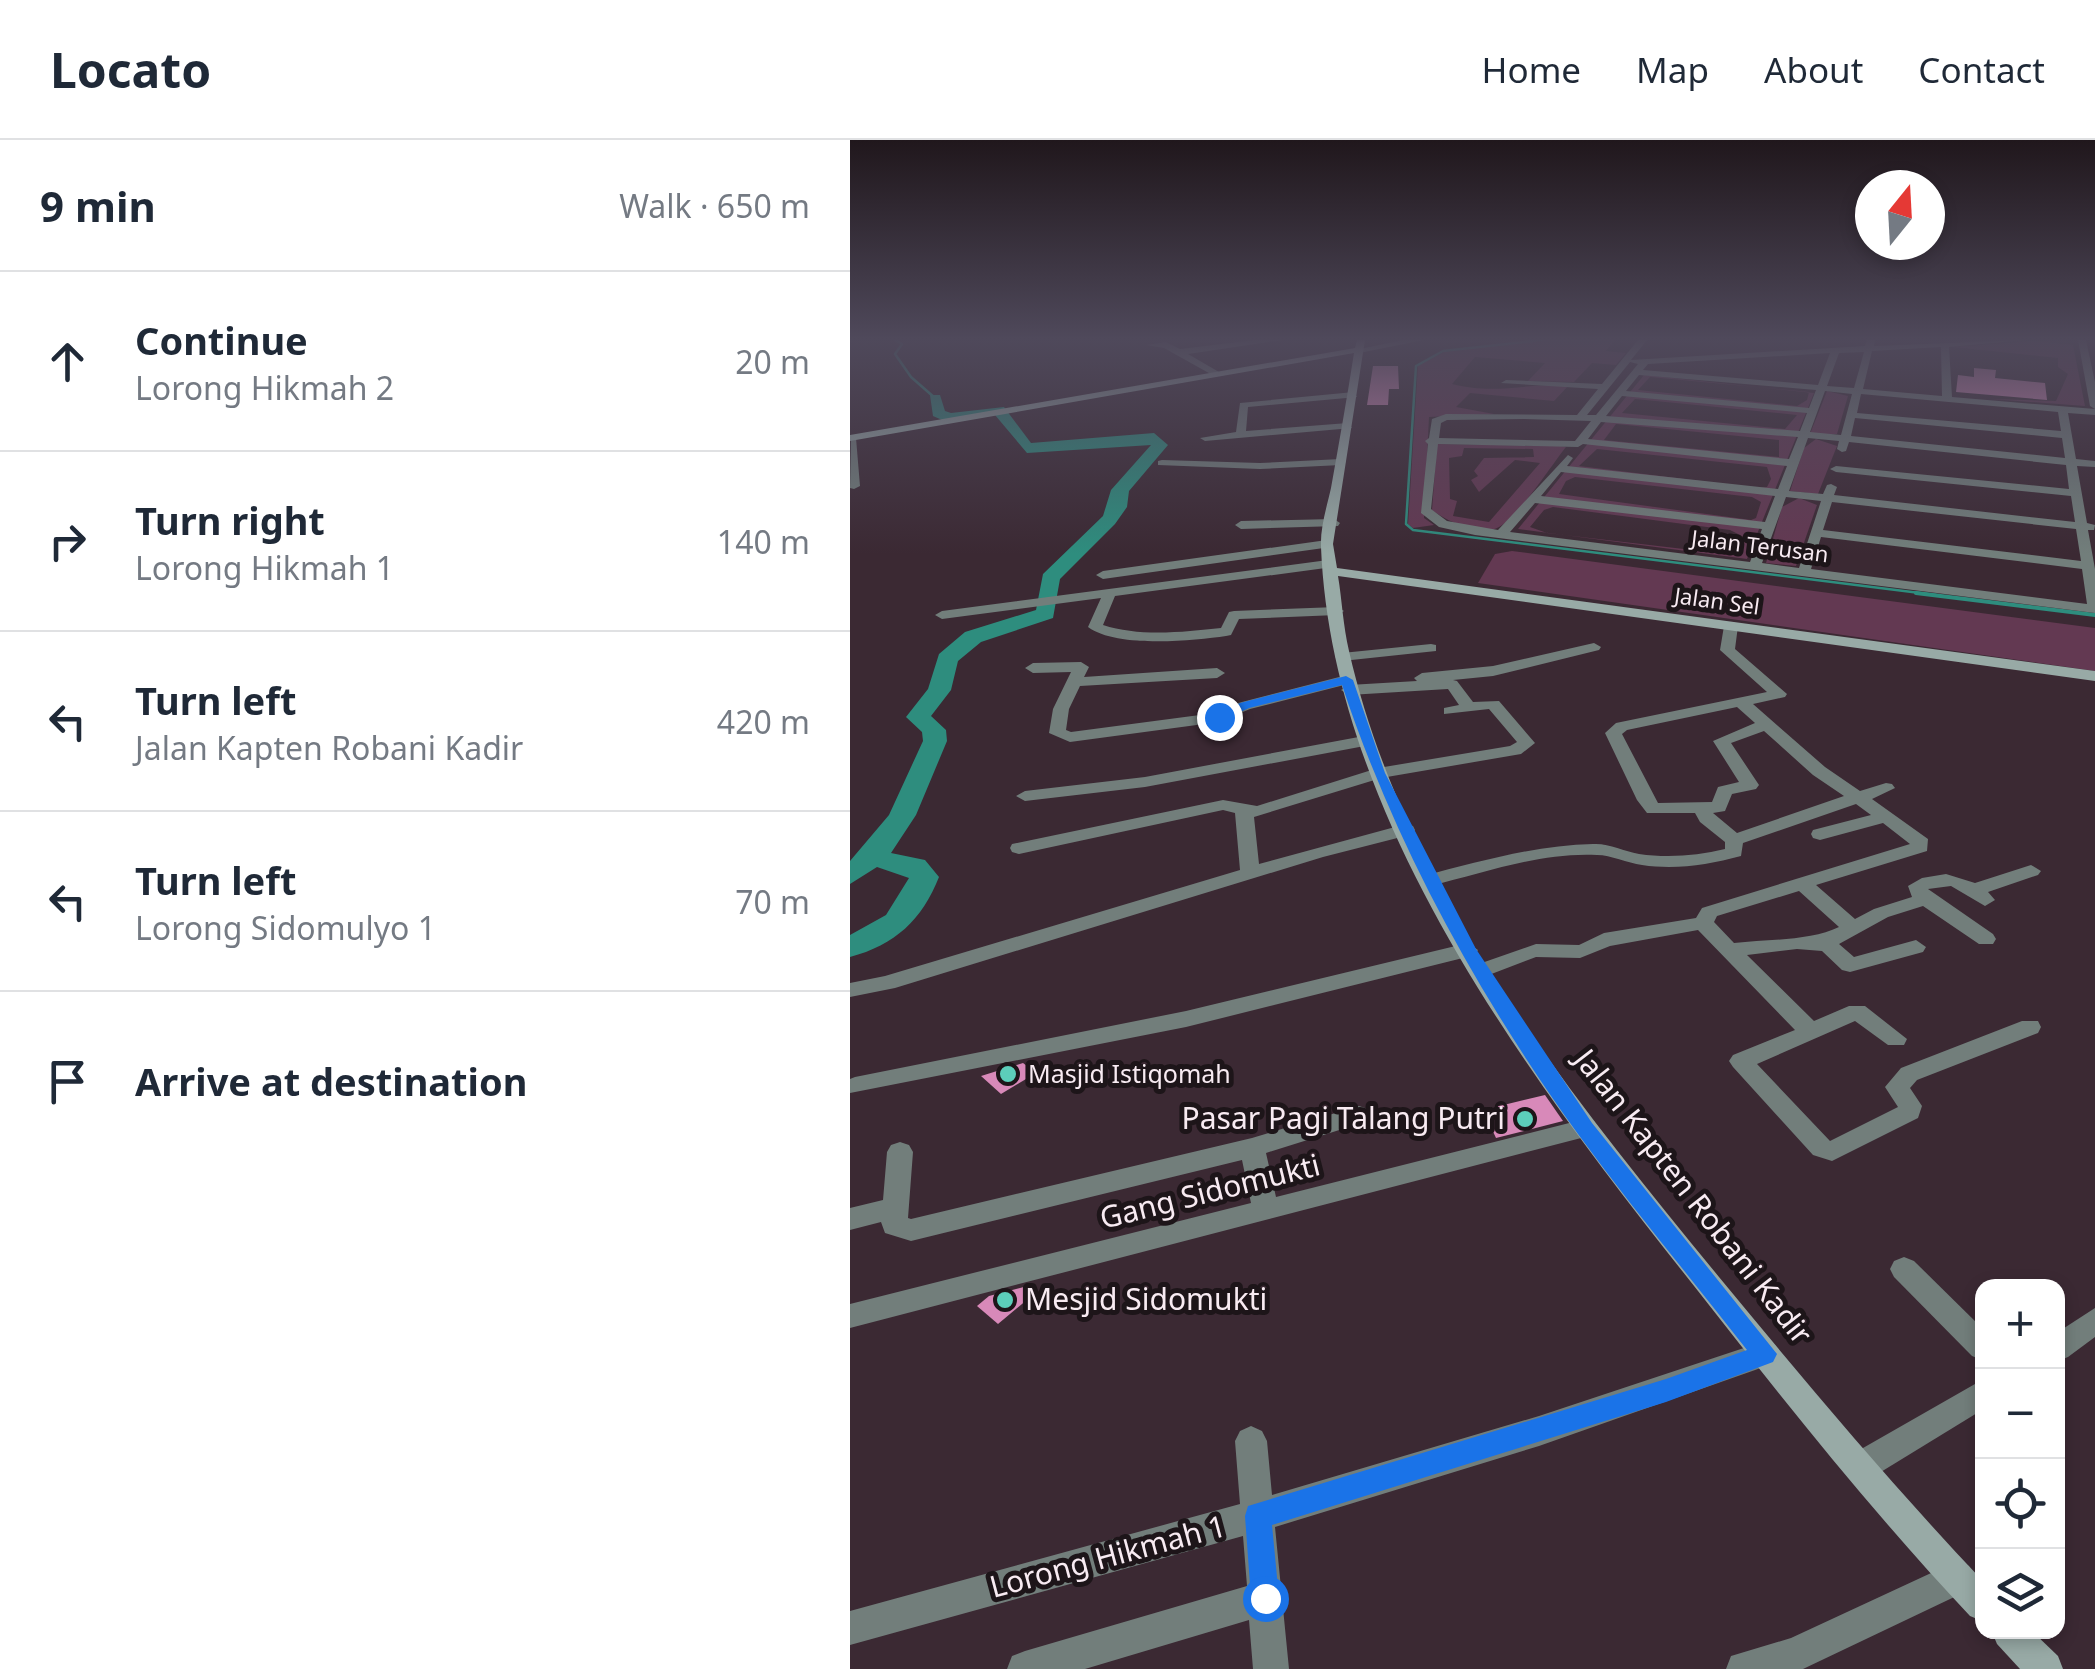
<!DOCTYPE html>
<html lang="en">
<head>
<meta charset="utf-8">
<style>
	body { margin:0; font-family:"Noto Sans",sans-serif; background:#f6f6f7; color:#1f2937 }
	.controls { position:absolute; right:30px; bottom:30px; display:grid; overflow:hidden; border-radius:20px; box-shadow:0 5px 15px #0003 }
	.controls button { width:90px; height:90px; display:grid; place-items:center; padding:0; border:0; border-bottom:2px solid #e0e1e3; background:#fff; color:#1f2937; font:50px sans-serif }
	.compass { position:absolute; left:1005px; top:30px; width:90px; height:90px; border-radius:50%; background:#fff; box-shadow:0 5px 15px #0003; rotate:18deg }
	.stop { position:absolute; width:30px; height:30px; margin:-22px; border:8px solid #1a73e8; border-radius:50%; background:#fff }
	.stop.end { background:#1a73e8; border-color:#fff; box-shadow:0 2px 10px #0008 }
	.list { margin:0; padding:0; list-style:none }
	h2 { display:flex; justify-content:space-between; align-items:center; height:130px; margin:0; padding:0 40px; font-size:42px }
	h2 small { font-size:32px; font-weight:400; color:#747a83 }
	.list li { display:grid; grid-template-columns:65px 1fr auto; gap:30px; align-items:center; box-sizing:border-box; height:180px; padding:0 40px; border-top:2px solid #e0e1e3 }
	.list b { display:block; font-size:38px; white-space:nowrap }
	.list p { margin:0; font-size:32px; white-space:nowrap; color:#747a83 }
	.list em { font-size:32px; font-style:normal; color:#747a83 }
	.icon { flex:none; width:55px; height:55px; fill:none; stroke:currentColor; stroke-width:2; stroke-linecap:round; stroke-linejoin:round }
	.map { position:relative; flex:none; width:1245px; height:1529px; overflow:hidden }
	header { display:flex; align-items:center; gap:60px; box-sizing:border-box; height:140px; padding:0 50px; background:#fff; border-bottom:2px solid #e0e1e3 }
	header strong { font-size:48px }
	nav { display:flex; gap:55px; margin-inline-start:auto; font-size:35px }
	main { display:flex }
	aside { flex:1; background:#fff }
	.map>svg:first-child { display:block }
</style>
</head>
<body>
<header>
<strong>Locato</strong>
<nav><a>Home</a><a>Map</a><a>About</a><a>Contact</a></nav>
</header>
<main>
<aside>
<h2>9 min<small>Walk · 650 m</small></h2>
<ul class="list">
<li><svg class="icon" aria-label="ahead" viewBox="0 0 24 24"><path d="M12 20V5M6 11l6-6 6 6"/></svg><div><b>Continue</b><p>Lorong Hikmah 2</p></div><em>20 m</em></li>
<li><svg class="icon" aria-label="right" viewBox="0 0 24 24"><path d="M7 20v-9h11M14 6l5 5-5 5"/></svg><div><b>Turn right</b><p>Lorong Hikmah 1</p></div><em>140 m</em></li>
<li><svg class="icon" aria-label="left" viewBox="0 0 24 24"><path d="M17 20v-9H6M10 6l-5 5 5 5"/></svg><div><b>Turn left</b><p>Jalan Kapten Robani Kadir</p></div><em>420 m</em></li>
<li><svg class="icon" aria-label="left" viewBox="0 0 24 24"><path d="M17 20v-9H6M10 6l-5 5 5 5"/></svg><div><b>Turn left</b><p>Lorong Sidomulyo 1</p></div><em>70 m</em></li>
<li><svg class="icon" aria-label="arrive" viewBox="0 0 24 24"><path d="M6 21V4h12l-3 4 3 4H6"/></svg><div><b>Arrive at destination</b></div></li>
</ul>
</aside>
<div class="map">
<svg width="1245" height="1529" viewBox="0 0 1245 1529">
	<rect width="100%" height="100%" fill="#3b2933"/>
	<!-- green -->
	<g fill="#633952" fill-rule="evenodd">
		<path d="M693,200H765L756,211L776,213L766,225L742,223L724,242L678,241L695,223L625,217L602,244C646,255 677,243 719,245L704,261L620,253L606,267L644,274L579,277L574,378L584,385L563,388L558,384L568,226L594,212Z"/>
		<path d="M1184,201L1223,205L1235,266L1141,259L1206,261L1218,234L1208,227V218L1103,207Z"/>
		<path d="M794,235L964,253L897,419L668,389ZM800,237L959,252L957,260L947,266L788,250ZM785,259L947,275L935,289L772,273ZM766,284L929,300V317L754,300ZM747,309L917,327L921,339L917,347L908,348L729,326ZM725,337L902,357L911,362L906,378L901,380L709,354L716,341ZM703,367L880,390L894,397L889,415H885L697,393L680,387L694,370Z"/>
		<path d="M977,251L998,256L987,294H960Z"/>
		<path d="M966,299L987,306L968,354L940,351L954,308Z"/>
		<path d="M587,304L711,306L716,307C700,327 670,375 649,387C632,397 596,381 582,370ZM614,308L683,309L684,317L634,318L624,331L628,336L621,340L629,352L665,320L690,323L639,382L603,376L607,361L600,359L599,318L612,316Z"/>
		<path d="M949,358L967,365L946,426L916,423L932,367Z"/>
		<path d="M662,411L1245,488V531L628,443L645,414Z"/>
	</g>
	<g fill="none" stroke-linecap="round" stroke-linejoin="round">
		<!-- stream-far1 -->
		<g stroke="#2e8d7e" stroke-width="2.5">
			<path d="M45,200L52,204L45,214L61,237L85,258"/>
			<path d="M691,200L593,211L566,226L556,384L563,390L1086,455"/>
		</g>
		<!-- stream -->
		<path stroke="#2e8d7e" stroke-width="4" d="M1066,453L1245,475"/>
		<!-- river -->
		<path fill="#2e8d7e" fill-rule="evenodd" d="M80,255H90L95,271L101,273L154,267L181,303L304,293L318,305L279,351L277,367L265,384L210,439L203,478L131,502L108,521L101,550L81,576L96,590L97,601L66,675L41,713L75,720L89,737C72,780 45,805 0,817V795L36,775L59,738L27,727L0,744V721L39,675L73,601L72,592L56,577L78,549L89,514L115,492L186,470L193,434L253,376L261,350L301,305L177,313L145,275L99,283L83,276Z"/>
	</g>
	<!-- building -->
	<g fill="#d889b9">
		<path d="M523,226H548L549,249H539L538,265H517Z"/>
		<path d="M1124,228L1146,230L1145,238L1195,243L1197,260L1106,252L1108,235L1124,237Z"/>
		<path d="M173,923L186,933L151,954L131,936Z"/>
		<path d="M695,955L713,981L646,998L633,970Z"/>
		<path d="M174,1147L184,1154L148,1184L127,1166L139,1156Z"/>
	</g>
	<g fill="none" stroke-linecap="round" stroke-linejoin="round">
		<!-- street -->
		<g fill="#727e7b" fill-rule="evenodd">
			<path d="M405,200H433L338,214L369,232L366,237L314,208L296,205L316,202L330,209Z"/>
			<path d="M553,200H574L509,213L505,210Z"/>
			<path d="M788,200H797L781,220L1015,206L1017,200H1025L1024,206L1175,200L1099,207L1102,257L1245,269V275L1218,273L1226,319L1245,321V327L1227,326L1237,383L1245,385L1244,390H1238L1245,429V473L625,395L589,387L571,373L578,304L575,301L579,298L582,279L596,274L727,275L748,249L651,243L656,240L752,244ZM1091,207L1092,256L1013,249L1022,211ZM1014,212L1004,248L977,246L989,213ZM980,213L968,245L793,230L798,224ZM780,222L788,224L746,275H737ZM789,235L966,250L959,268L776,251ZM975,251L1002,254L991,295L960,292ZM1011,254L1208,272L1211,291L1007,273ZM772,256L957,273L950,291L756,276ZM1005,278L1212,298L1215,318L1001,296ZM674,279L741,281L725,301L589,298L591,283L597,280ZM751,282L948,297L939,319L738,299ZM958,298L989,301L987,309L992,312L996,311L999,302L1216,325L1219,349L986,326L980,329L986,332L1221,356L1225,382L984,355L987,347L981,344L977,345L973,354L939,351ZM588,304L728,307L733,304L937,326L928,349L717,326L723,318L718,315L648,390L597,381L581,369ZM711,332L925,356L915,382L691,356ZM936,357L971,361L949,428L912,423ZM982,362L1226,389L1231,421L973,390ZM685,363L912,389L900,422L660,392ZM971,397L1232,429L1237,464L961,429Z"/>
			<path d="M1228,200H1236L1245,242V269L1240,266Z"/>
			<path d="M504,252L507,257L398,267L396,291L498,283L502,288L355,301L350,298L386,292L390,263Z"/>
			<path d="M1,295L6,298L10,346L4,349L0,348Z"/>
			<path d="M312,320L410,323L491,319L496,322L491,325L410,329L308,325V321Z"/>
			<path d="M484,379L490,383L488,386L391,389L385,385L391,381Z"/>
			<path d="M477,400L481,401V407L253,439L246,435L253,431Z"/>
			<path d="M478,420L485,424L483,427L265,456L253,485C289,497 334,492 371,488L379,472L384,471L487,467L494,471L487,475L389,479L381,495L376,496C342,501 266,508 238,487L251,458L92,479L85,475L92,471Z"/>
			<path d="M881,482L888,486L885,509L937,554L935,557L903,564L975,627L1010,651L1036,643L1042,644L1045,648L1022,659L1078,699L1077,711L966,745L1005,779L1024,769L1062,757L1058,746L1072,738L1096,734L1125,743L1181,725L1191,731L1188,735L1138,752L1145,760L1135,766L1101,746L1078,749L1143,794L1146,799L1143,804H1129L1073,766L1038,777L989,804L1004,817L1066,800L1076,807L1073,812L1000,832L992,830L972,811L947,809L897,815L964,881L999,866H1015L1057,899L1054,905H1038L1005,881L907,924L980,1001L1048,967L1035,947L1051,928L1172,881H1188L1191,887L1188,893L1067,940L1060,948L1072,966L1068,978L982,1021L963,1015L883,927L879,921L883,915L945,890L848,790L760,806L730,818L686,817L631,838L620,831L623,826L686,804L729,805L754,793L846,778L852,768L1060,704L1033,683L970,700L963,698L961,694L963,690L1021,675L1006,664L893,703L891,716C858,725 825,730 792,725C777,723 761,715 747,715C691,712 634,733 580,746L570,740L573,736C628,722 686,705 743,704C759,703 773,711 789,714C817,718 847,716 875,709V702L850,682L845,673H797L787,660L755,593L766,583L917,552L870,510L874,486ZM887,567L905,583L863,601L889,642L868,647L862,662L808,663L772,594L777,590ZM914,591L963,635L994,656L887,693L863,673L875,671L882,654L906,649L909,645L881,603ZM949,751L989,787C961,801 918,799 884,803L864,782L867,776Z"/>
			<path d="M744,503L751,507L749,510L643,536L603,540L607,541L623,562L649,561L685,603L671,614L531,638L404,677L409,724L556,684L563,686L565,690L563,694L473,717L45,848L0,857V843L35,836L390,730L385,673L373,670L169,714L162,712L160,708L162,704L373,660L407,666L528,628L660,606L667,602L639,569L594,574V568L609,565L598,549L499,555L491,550L499,545L567,541L564,538L572,533L643,526Z"/>
			<path d="M581,504L586,505V511L492,521L485,517L492,513Z"/>
			<path d="M231,522L239,527L234,537L367,528L375,533L367,538L230,546L219,569L216,590L221,592L365,573L388,563L497,535L505,540L502,543L400,569L369,582L220,602L199,593L203,569L221,532L183,533L175,528L183,523Z"/>
			<path d="M514,596L522,601L520,605L295,647L175,661L166,656L175,651L295,637Z"/>
			<path d="M618,803L628,810L625,815L336,887L0,953V939L5,937L336,871Z"/>
			<path d="M509,966L518,969L521,975L518,981L416,1013L426,1057L735,979L744,981L747,988L744,995L735,997L0,1188V1164L401,1063L392,1020L61,1101L35,1093L31,1082L0,1090V1068L33,1060L37,1012L41,1005L50,1002L59,1005L63,1012L58,1078L61,1079L402,998Z"/>
			<path d="M1054,1117L1064,1121L1132,1188V1220L1122,1216L1044,1137L1040,1129L1044,1121Z"/>
			<path d="M1245,1168V1197L1218,1217L1208,1221V1192Z"/>
			<path d="M915,1201L925,1205L930,1214L925,1223L689,1306L425,1387L439,1529H403L399,1480L235,1529H157L162,1516L175,1511L397,1446L393,1396L0,1505V1471L390,1364L385,1301L390,1291L401,1286L412,1291L417,1301L422,1355L689,1276Z"/>
			<path d="M1132,1240V1270L1021,1338L1010,1342L999,1338L994,1327L999,1316Z"/>
			<path d="M1107,1421L1119,1426L1124,1438L1119,1450L953,1529H876L881,1516L941,1498Z"/>
		</g>
		<!-- secondary -->
		<g fill="#98aaa6" fill-rule="evenodd">
			<path d="M507,200H515L483,404L487,428L1245,531V541L488,436C492,460 493,486 499,511C554,751 717,951 869,1137C954,1240 1040,1343 1132,1440V1481L1120,1476C1023,1373 935,1262 848,1151C684,944 482,682 471,407C470,388 477,366 481,348C489,303 497,258 504,213L0,301V295L505,208Z"/>
			<path d="M1142,1492H1183L1208,1516L1213,1529H1170L1147,1504Z"/>
		</g>
	</g>
	<!-- sky -->
	<linearGradient id="sky" x2="0" y2="1"><stop stop-color="#20171c"/><stop offset="0.48" stop-color="#4f495b"/><stop offset="1" stop-color="#4f495b" stop-opacity="0"/></linearGradient>
	<rect width="1245" height="414" fill="url(#sky)"/>
	<!-- route -->
	<path fill="#1a73e8" d="M496,536L503,540L535,633L626,809L742,983L927,1214L923,1222L816,1262L422,1385L429,1458L425,1468L415,1472L405,1468L401,1458L395,1376L398,1366L816,1239L897,1210C841,1138 782,1068 728,994C629,857 545,705 492,545L399,568L373,580L362,577L390,563Z"/>
	<!-- markers -->
	<g fill="#5cceba" stroke="#1d1519" stroke-width="4">
		<circle cx="158" cy="934" r="10"/>
		<circle cx="675" cy="979" r="10"/>
		<circle cx="155" cy="1160" r="10"/>
	</g>
	<g text-anchor="middle" stroke-width="10" stroke-linejoin="round" paint-order="stroke">
		<!-- far-street labels -->
		<g font-size="22" fill="#f8ebf2" stroke="#1d1519">
			<text transform="translate(910 406) rotate(7)" y="8">Jalan Terusan</text>
			<text transform="translate(867 461) rotate(8)" y="8">Jalan Sel</text>
		</g>
		<!-- poi labels -->
		<g font-size="25" fill="#f8ebf2" stroke="#1d1519" text-anchor="start">
			<text x="178" y="943">Masjid Istiqomah</text>
		</g>
		<!-- near-poi labels -->
		<g font-size="30" fill="#f8ebf2" stroke="#1d1519" text-anchor="end">
			<text x="655" y="989">Pasar Pagi Talang Putri</text>
			<text x="175" y="1170" text-anchor="start">Mesjid Sidomukti</text>
		</g>
		<!-- near-street labels -->
		<g font-size="30" fill="#f8ebf2" stroke="#1d1519">
			<text transform="translate(360 1052) rotate(-14)" y="10">Gang Sidomukti</text>
			<text transform="translate(843 1057) rotate(52)" y="10">Jalan Kapten Robani Kadir</text>
			<text transform="translate(258 1417) rotate(-15)" y="10">Lorong Hikmah 1</text>
		</g>
	</g>
</svg>
<div class="controls">
<button>+</button>
<button>−</button>
<button><svg class="icon" aria-label="locate" viewBox="0 0 24 24"><circle cx="12" cy="12" r="6"/><path d="M12 2v4M12 18v4M2 12h4M18 12h4"/></svg></button>
<button><svg class="icon" aria-label="layers" viewBox="0 0 24 24"><path d="M12 4l9 5-9 5-9-5zM3 14l9 5 9-5"/></svg></button>
</div>
<svg class="compass" viewBox="-18 -18 36 36"><path d="M0-13l5 13h-10z" fill="#e53935"/><path d="M0 13l5-13h-10z" fill="#747a83"/></svg>
<div class="stop" style="left:415px;top:1458px"></div>
<div class="stop end" style="left:369px;top:577px"></div>
</div>
</main>
</body>
</html>
